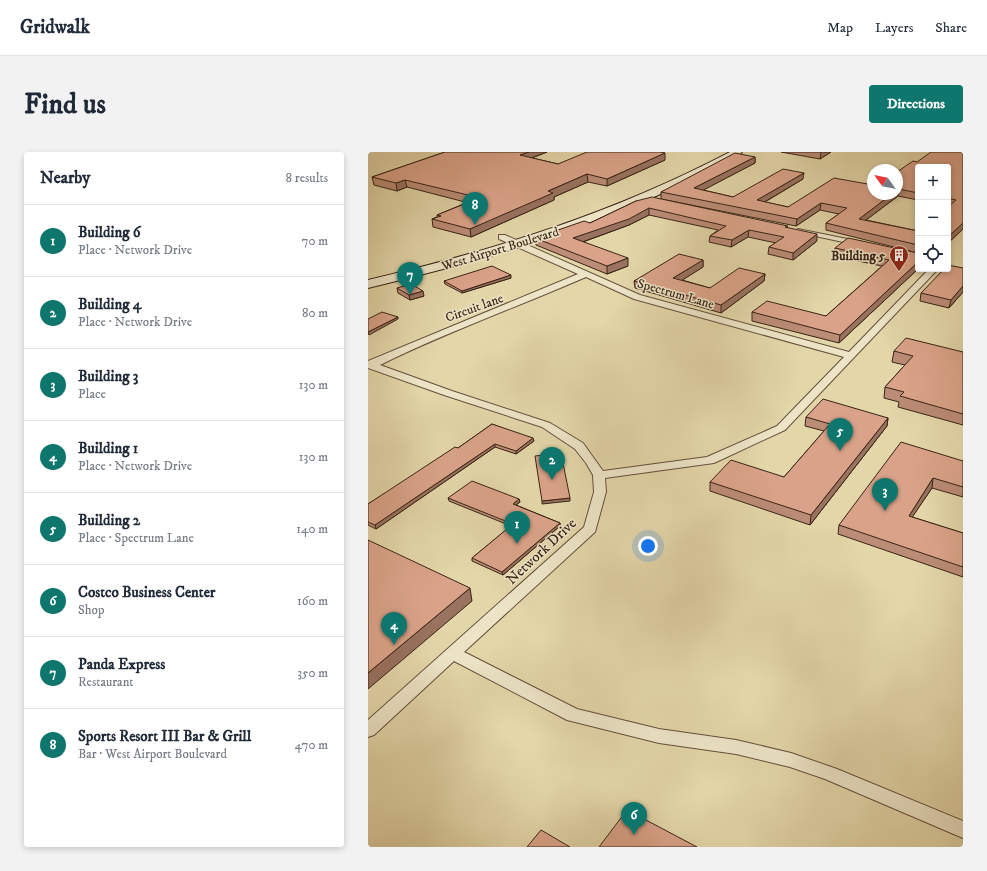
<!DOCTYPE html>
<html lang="en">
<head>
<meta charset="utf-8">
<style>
	body { margin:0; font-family:"IM FELL DW Pica",serif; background:#f2f2f3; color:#1f2937 }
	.controls { position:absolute; right:12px; top:12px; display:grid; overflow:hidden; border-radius:4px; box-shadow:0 2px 6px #0003 }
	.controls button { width:36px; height:36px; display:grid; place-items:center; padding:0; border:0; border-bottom:1px solid #e0e1e3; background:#fff; color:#1f2937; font:20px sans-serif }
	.compass { position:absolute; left:499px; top:12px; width:36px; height:36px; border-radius:50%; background:#fff; box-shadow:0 2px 6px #0003; rotate:303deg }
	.you { position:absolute; left:280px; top:394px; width:14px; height:14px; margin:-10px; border:3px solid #fff; border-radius:50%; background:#1a73e8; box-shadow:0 0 0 6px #1a73e833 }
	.badge { display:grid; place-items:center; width:26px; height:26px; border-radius:50%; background:#0f766e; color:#fff; font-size:13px; font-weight:700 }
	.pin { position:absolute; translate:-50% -33px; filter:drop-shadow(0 1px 2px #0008) }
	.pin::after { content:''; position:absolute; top:21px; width:14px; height:12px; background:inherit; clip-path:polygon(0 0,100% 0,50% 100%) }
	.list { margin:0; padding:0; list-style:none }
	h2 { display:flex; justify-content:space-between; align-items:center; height:52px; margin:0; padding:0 16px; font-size:17px }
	h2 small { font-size:13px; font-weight:400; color:#747a83 }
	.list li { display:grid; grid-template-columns:26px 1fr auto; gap:12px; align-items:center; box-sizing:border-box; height:72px; padding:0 16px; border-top:1px solid #e0e1e3 }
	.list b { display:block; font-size:15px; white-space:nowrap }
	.list p { margin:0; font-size:13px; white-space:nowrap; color:#747a83 }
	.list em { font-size:13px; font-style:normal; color:#747a83 }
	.icon { flex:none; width:22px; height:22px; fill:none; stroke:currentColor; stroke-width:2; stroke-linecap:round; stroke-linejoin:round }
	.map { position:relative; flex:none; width:595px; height:695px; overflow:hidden; border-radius:4px }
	header { display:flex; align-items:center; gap:24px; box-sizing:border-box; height:56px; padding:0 20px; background:#fff; border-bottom:1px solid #e0e1e3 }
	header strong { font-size:19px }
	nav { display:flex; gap:22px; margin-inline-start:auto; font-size:14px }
	.intro { display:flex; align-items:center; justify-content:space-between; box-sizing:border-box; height:96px; padding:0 24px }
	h1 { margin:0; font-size:28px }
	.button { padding:10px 18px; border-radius:4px; background:#0f766e; color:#fff; font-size:14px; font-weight:700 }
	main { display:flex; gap:24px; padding:0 24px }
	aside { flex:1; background:#fff; border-radius:4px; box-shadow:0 2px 6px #0003 }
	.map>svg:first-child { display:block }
</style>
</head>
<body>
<header>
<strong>Gridwalk</strong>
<nav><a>Map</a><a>Layers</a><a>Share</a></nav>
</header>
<div class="intro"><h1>Find us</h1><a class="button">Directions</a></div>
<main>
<aside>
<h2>Nearby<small>8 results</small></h2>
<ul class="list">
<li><span class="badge">1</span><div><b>Building 6</b><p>Place · Network Drive</p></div><em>70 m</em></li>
<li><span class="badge">2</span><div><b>Building 4</b><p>Place · Network Drive</p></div><em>80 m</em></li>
<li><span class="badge">3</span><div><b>Building 3</b><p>Place</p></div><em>130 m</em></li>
<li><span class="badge">4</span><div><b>Building 1</b><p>Place · Network Drive</p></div><em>130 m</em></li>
<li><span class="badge">5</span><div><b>Building 2</b><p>Place · Spectrum Lane</p></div><em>140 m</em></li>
<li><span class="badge">6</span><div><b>Costco Business Center</b><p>Shop</p></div><em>160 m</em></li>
<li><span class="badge">7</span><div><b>Panda Express</b><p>Restaurant</p></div><em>350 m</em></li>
<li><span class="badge">8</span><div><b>Sports Resort III Bar &amp; Grill</b><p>Bar · West Airport Boulevard</p></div><em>470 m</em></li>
</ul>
</aside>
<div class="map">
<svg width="595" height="695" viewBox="0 0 595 695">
	<rect width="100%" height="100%" fill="#e3d6a9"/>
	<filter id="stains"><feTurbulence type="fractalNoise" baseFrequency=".005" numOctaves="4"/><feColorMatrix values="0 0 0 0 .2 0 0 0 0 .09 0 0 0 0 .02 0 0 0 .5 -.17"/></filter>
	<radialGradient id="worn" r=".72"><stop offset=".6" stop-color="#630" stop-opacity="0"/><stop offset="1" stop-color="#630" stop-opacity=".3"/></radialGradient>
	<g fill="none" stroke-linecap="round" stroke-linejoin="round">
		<defs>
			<g id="minor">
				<path d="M430,77L494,90L498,92L494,94L433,81H430Z"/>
				<path d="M131,83H137L272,143L481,200L561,117H570L417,278L346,311L237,326L238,340L227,380L96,500L209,557L291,577L368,588L423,601L469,617L595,669V686L457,627L422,615L368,602L291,591L199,568L86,509L6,583L0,585V568L216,375L226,340L225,323L218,311L207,297L174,275L76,243L0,216V209L210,122L131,87ZM218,125L266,147L476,205L409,274L339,305L235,319L215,291L182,271L84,239L12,213C79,180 149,155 218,125Z"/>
			</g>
			<path id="secondary" d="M362,0H374C367,8 337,21 326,26C223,78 112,109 0,136V128C127,98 246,61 362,0Z"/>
		</defs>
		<!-- minor casing -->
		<use href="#minor" stroke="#64503b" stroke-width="2"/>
		<!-- secondary casing -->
		<use href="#secondary" stroke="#392416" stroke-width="2"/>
		<!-- minor -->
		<use href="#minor" fill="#ede4c7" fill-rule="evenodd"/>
		<!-- secondary -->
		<use href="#secondary" fill="#ede4c7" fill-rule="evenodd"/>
	</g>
	<!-- wall -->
	<g fill="#bb8c76" stroke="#392416">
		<path d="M77,0H179L164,6L190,12L297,8L239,34L220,30L186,45V48L103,85L65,75L64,67L69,65V63L98,51L97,50L39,35L29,39L6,33L4,25Z"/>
		<path d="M413,0H463L452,7Z"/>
		<path d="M595,0V77L580,91L581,54H580V15H550V48L530,44L498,68L550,79V101L458,78V71L471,62L452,58L428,74L293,47V40L387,5V11L335,38L365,45L435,27L397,50L420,55L505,42L529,20L549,10Z"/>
		<path d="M268,49L420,76L449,89L425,108L400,102L401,95L408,91L380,85L363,95L341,90L342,84L350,78L281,63L261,73L215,90L260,114L239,122L168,93L167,86L222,71Z"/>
		<path d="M467,96L550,101V117L471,191L384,169V160L458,164L514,114L466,104Z"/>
		<path d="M335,108V115L314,128L342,136L397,122L396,129L353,161L267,136L266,129Z"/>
		<path d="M595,116V140L581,156L552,149L553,141Z"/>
		<path d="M143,126L94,141L77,132L76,129Z"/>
		<path d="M29,136L56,144L42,148L30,141Z"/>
		<path d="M526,199L595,200V273L530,255L531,250L516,246L517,235L537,213L524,210Z"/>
		<path d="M438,265L520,266L519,274L442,373L342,339V330L416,325L456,279L437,274Z"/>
		<path d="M124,272L166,289L148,302L127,295L8,377L0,373V352L90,296Z"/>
		<path d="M595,309V345L564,336L544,365L595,381V425L470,382L471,373Z"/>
		<path d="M80,346L151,347L152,350L148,353L192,371V374L135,423L104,409V406L143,374L81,349Z"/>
	</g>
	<!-- shaded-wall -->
	<g fill="#997260" stroke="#392416">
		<path d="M161,0H179L153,10L152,3Z"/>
		<path d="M453,0H463L452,7Z"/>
		<path d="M297,1V8L239,34V27Z"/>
		<path d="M387,5V11L326,43V36Z"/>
		<path d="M436,21L435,27L388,55L389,48Z"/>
		<path d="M219,22L220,30L186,45V48L103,85L102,77L180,39Z"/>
		<path d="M37,28L39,35L29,39L28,31Z"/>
		<path d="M531,37L530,44L490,74L491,67L524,42H529V39Z"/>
		<path d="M453,51L452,58L428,74L429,67Z"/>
		<path d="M281,56V63L261,73L206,93L205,86Z"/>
		<path d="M595,71V77L580,91V85Z"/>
		<path d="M381,78L380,85L363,95L364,88Z"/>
		<path d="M449,82V89L425,108V101Z"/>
		<path d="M260,106V114L239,122V114Z"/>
		<path d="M335,108V115L305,134V126Z"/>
		<path d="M550,110V117L471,191L472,183Z"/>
		<path d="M397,122L396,129L353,161V153Z"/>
		<path d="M143,123V126L94,141V139Z"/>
		<path d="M595,134V140L581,156L583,148Z"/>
		<path d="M55,139L56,144L42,148L41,143Z"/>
		<path d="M30,165V167L1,183L0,180Z"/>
		<path d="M520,266L519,274L442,373L443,363Z"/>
		<path d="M165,286L166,289L148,302V299Z"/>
		<path d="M127,292V295L8,377L7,373Z"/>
		<path d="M565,326L564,336L539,373L541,364Z"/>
		<path d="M202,346V349L174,352V349Z"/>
		<path d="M151,347L152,350L145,355V352Z"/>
		<path d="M192,371V374L135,423L134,420Z"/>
		<path d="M102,436L104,449L0,537V521Z"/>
	</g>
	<!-- building -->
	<g fill="#daa389" stroke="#392416">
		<path d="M77,0H161L152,3L190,12L219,0H292L297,1L239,27L219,22L180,39L185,41L102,77L64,67L73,64L69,63L106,48L97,46L100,43L37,28L28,31L4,25Z"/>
		<path d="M563,0H595V71L580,85V55L588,48L580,46V15H550V41L531,37L529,39V20L545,9L549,10Z"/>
		<path d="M367,1L387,5L326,36L365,45L415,17L436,21L389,48L420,55L466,26L505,33V42H524L491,67L550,79V93L458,71L479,56L453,51L429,67L293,40Z"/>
		<path d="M284,45L420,74L417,75L449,82L425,101L401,95L416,85L381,78L364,88L342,84L358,74L281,56L261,67L205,86L260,106L239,114L167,86L216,69L222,71L268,49Z"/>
		<path d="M480,86L550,101V110L472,183L384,160L399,149L458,164L521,108L467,96Z"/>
		<path d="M311,102L335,108L305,126L342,136L371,116L397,122L353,153L266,129Z"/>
		<path d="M580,113L595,116V134L583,148L553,141L576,117H580Z"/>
		<path d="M124,114L143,123L94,139L76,129Z"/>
		<path d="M43,132L55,139L41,143L29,136Z"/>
		<path d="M14,160L30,165L0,180V167Z"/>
		<path d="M538,186L595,200V262L532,244L536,240L517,235L545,204L526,199Z"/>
		<path d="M455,247L520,266L443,363L342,330L363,308L416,325L462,272L438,265Z"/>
		<path d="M124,272L165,286L148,299L127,292L7,373L0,370V352L87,295L90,296Z"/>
		<path d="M533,290L595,309V335L565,326L541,364L595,381V415L471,373Z"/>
		<path d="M193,301L202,346L174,349L167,304Z"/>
		<path d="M104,329L151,347L145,352L192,371L134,420L104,406L145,372L80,346Z"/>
		<path d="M0,388L102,436L0,521Z"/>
		<path d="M259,658L329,695H231Z"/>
		<path d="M173,678L202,695H159Z"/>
	</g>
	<!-- icons -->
	<defs>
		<symbol id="building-pin" viewBox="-11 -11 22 30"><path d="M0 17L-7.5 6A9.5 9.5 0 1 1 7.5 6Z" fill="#8f2418" stroke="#ede4c7"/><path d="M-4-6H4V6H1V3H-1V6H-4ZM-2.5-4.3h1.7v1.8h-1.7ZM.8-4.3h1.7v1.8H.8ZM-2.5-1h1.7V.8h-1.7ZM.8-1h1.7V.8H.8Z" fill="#fff"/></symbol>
	</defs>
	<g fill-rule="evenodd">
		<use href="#building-pin" x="520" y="92" width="22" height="30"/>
	</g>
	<g text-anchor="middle" stroke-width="3" stroke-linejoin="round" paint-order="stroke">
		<!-- far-street labels -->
		<g font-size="13" fill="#392416" stroke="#ede4c7">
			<text transform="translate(132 96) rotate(-17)" y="5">West Airport Boulevard</text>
			<text transform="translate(308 141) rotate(16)" y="5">Spectrum Lane</text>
			<text transform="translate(106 155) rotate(-20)" y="5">Circuit lane</text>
		</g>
		<!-- far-poi labels -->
		<g font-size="13" font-weight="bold" fill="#392416" stroke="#ede4c7" text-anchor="end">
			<text x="517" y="108">Building 5</text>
		</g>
		<!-- street labels -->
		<g font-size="15" fill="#392416" stroke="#ede4c7">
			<text transform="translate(173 399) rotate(-43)" y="5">Network Drive</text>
		</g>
	</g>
	<rect width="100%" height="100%" filter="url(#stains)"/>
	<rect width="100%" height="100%" fill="url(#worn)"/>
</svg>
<div class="controls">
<button>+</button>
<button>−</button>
<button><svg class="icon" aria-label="locate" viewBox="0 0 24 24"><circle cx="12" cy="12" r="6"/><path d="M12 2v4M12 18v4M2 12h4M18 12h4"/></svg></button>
</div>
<svg class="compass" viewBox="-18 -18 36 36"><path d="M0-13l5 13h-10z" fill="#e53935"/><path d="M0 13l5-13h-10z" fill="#747a83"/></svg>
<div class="you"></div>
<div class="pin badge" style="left:149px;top:392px">1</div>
<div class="pin badge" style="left:184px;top:328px">2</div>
<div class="pin badge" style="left:517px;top:359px">3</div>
<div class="pin badge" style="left:26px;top:493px">4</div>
<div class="pin badge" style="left:472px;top:299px">5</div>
<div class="pin badge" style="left:266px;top:683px">6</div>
<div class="pin badge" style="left:42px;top:143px">7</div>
<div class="pin badge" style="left:107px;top:73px">8</div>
</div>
</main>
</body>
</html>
